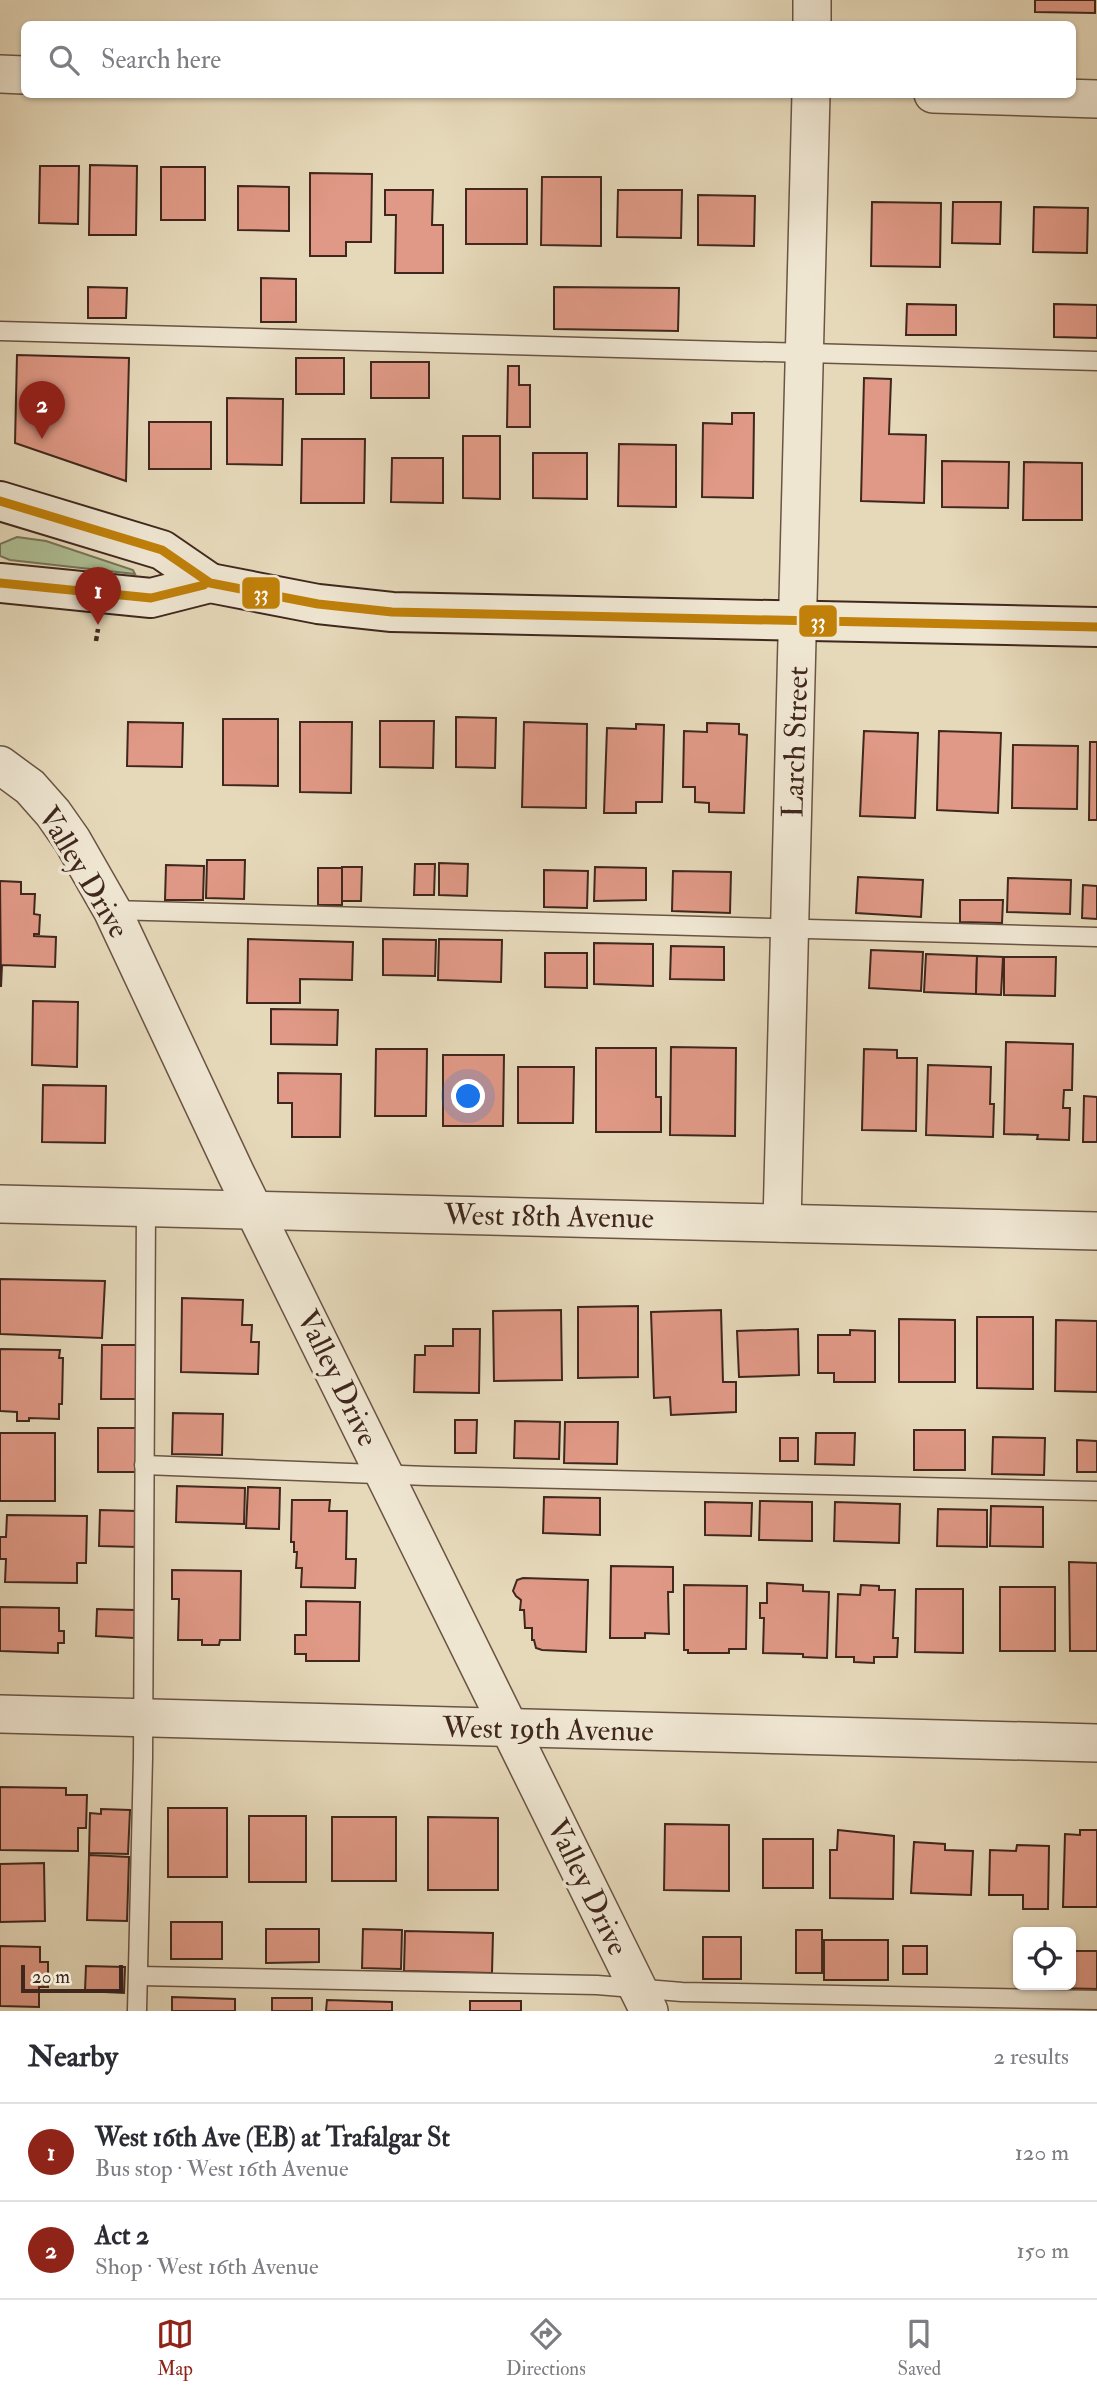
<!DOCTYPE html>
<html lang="en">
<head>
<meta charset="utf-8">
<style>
	body { margin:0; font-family:"IM FELL Double Pica",serif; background:#f2f2f3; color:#2b2b33 }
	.controls { position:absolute; right:21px; bottom:21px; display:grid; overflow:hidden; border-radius:10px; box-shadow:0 2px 5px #0004 }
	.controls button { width:63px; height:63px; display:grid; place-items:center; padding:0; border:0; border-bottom:2px solid #e1e1e2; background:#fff; color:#2b2b33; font:35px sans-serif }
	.scale { position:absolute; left:21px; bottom:18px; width:102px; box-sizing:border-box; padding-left:7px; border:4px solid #40271d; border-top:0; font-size:19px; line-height:24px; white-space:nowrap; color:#40271d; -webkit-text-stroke:5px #efe6d2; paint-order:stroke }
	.you { position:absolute; left:469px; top:1097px; width:24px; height:24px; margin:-18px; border:5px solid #fff; border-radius:50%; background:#1a73e8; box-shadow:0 0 0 10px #1a73e833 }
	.badge { display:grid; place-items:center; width:46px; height:46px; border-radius:50%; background:#8f2418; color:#fff; font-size:23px; font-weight:700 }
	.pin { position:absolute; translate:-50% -58px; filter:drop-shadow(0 2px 4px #0008) }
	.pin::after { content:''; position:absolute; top:37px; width:24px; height:21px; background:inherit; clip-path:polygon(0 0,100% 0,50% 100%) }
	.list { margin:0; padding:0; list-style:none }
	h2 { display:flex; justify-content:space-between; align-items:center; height:91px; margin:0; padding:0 28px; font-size:30px }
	h2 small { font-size:23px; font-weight:400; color:#7c7c81 }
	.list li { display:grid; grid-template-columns:46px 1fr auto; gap:21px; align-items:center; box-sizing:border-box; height:98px; padding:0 28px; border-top:2px solid #e1e1e2 }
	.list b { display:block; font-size:26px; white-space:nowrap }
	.list p { margin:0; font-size:23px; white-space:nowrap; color:#7c7c81 }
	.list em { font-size:23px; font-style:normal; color:#7c7c81 }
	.icon { flex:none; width:38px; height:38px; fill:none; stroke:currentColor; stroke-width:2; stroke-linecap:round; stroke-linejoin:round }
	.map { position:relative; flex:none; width:1097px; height:2011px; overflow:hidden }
	.search { position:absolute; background:#fff; box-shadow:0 2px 5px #0004; left:21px; right:21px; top:21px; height:77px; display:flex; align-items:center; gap:18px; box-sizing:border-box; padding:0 24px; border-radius:10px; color:#7c7c81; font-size:26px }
	.sheet { height:287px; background:#fff }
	nav { display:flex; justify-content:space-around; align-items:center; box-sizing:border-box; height:98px; border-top:2px solid #e1e1e2; background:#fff; font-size:19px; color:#7c7c81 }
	nav a { display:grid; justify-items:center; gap:4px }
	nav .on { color:#8f2418 }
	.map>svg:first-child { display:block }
</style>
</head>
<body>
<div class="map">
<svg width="1097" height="2011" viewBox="0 0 1097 2011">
	<rect width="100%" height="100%" fill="#e6d9ba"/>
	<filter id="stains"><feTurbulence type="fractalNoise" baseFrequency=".00286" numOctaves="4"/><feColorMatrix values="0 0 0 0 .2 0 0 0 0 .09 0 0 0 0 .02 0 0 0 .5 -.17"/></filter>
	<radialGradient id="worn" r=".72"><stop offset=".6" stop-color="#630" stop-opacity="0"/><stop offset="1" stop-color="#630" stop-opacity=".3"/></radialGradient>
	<!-- green -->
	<path fill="#aec095" stroke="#777459" stroke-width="2" d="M17,537L46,541L133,570L135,574L10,560L0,556V544Z"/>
	<!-- building -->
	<g fill="#e09986" stroke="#40271d" stroke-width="2">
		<path d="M1035,0H1095V13L1035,12Z"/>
		<path d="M90,165L137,166L136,235H89Z"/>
		<path d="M40,166H79L78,224L39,223Z"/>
		<rect x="161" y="167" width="44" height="53"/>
		<path d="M310,173L372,174L371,242H346V256H310Z"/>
		<path d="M542,177H601V246L541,245Z"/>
		<path d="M238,186L289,187V231L238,230Z"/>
		<rect x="466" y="189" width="61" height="55"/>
		<path d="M385,190H433L432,225H443V273H395L396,215H385Z"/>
		<path d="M618,190H682L681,238L617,237Z"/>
		<path d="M698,195L755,196L754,246L698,245Z"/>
		<path d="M872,202L941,203L940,267L871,266Z"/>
		<path d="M953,202H1001L1000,244L952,243Z"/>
		<path d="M1034,207L1088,208L1087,253L1033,252Z"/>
		<path d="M261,278L296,279V322H261Z"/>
		<path d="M88,287L127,288L126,318H88Z"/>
		<path d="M554,287L679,288L678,331L554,329Z"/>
		<path d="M907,304L956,305V335H906Z"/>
		<path d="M1054,304L1097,305V338L1054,337Z"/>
		<path d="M17,355L129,358L126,481L15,443Z"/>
		<rect x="296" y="358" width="48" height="36"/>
		<rect x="371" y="362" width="58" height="36"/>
		<path d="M508,366H519V385H530V427H507Z"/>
		<path d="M864,378L891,379L889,434L926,435L924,503L861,501Z"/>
		<path d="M227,398L283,399L282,465L227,464Z"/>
		<path d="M732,413H754L753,498L702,497L703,423L732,424Z"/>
		<rect x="149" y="422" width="62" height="47"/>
		<path d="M463,436H500V499L463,498Z"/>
		<path d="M302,439H365L364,503H301Z"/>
		<path d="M619,444L676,445V507L618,506Z"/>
		<path d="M533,453H587V499L533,498Z"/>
		<path d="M392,458H443V503L391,502Z"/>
		<path d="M942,461L1009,462L1008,508L942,507Z"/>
		<path d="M1024,462L1082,463V520H1023Z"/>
		<path d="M456,717L496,718L495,768L456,767Z"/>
		<path d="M223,719H278V786L223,785Z"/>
		<path d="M380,721H434L433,768L380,767Z"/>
		<path d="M128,722L183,723L182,767L127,766Z"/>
		<path d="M300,722H352L351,793L300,792Z"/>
		<path d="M524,722L587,724L586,808L522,807Z"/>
		<path d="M707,723L739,724V734L747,735L744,813L709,812V803L695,802V787H683L684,731L707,732Z"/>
		<path d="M636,724L664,725L662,802H636V813H604L607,728L636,729Z"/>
		<path d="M864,731L918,733L915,818L860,816Z"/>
		<path d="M939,731L1001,733L998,813L937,810Z"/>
		<path d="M1090,742H1097V820H1089Z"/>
		<path d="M1013,745L1078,746L1077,809L1012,808Z"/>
		<path d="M207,860H245L244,899L206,898Z"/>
		<path d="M439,863L468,864L467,896L439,895Z"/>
		<path d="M415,864H435L434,895H414Z"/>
		<path d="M166,865L204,866L203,900H165Z"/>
		<path d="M342,867H362L361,901H342Z"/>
		<path d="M595,867L646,868V900L594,901Z"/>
		<rect x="318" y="868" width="24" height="37"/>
		<path d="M544,870L588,871L587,908L544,907Z"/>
		<path d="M673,871L731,872L730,913L672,911Z"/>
		<path d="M858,877L923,880L921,917L856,913Z"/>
		<path d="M1008,878L1071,880L1070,914L1007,912Z"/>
		<path d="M0,881L21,882V894H35L34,914L40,915L39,934H34V936L56,937L55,967L2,965L1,987Z"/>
		<path d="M1083,885L1097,886V919L1082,918Z"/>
		<path d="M960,900H1003L1002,923L960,922Z"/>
		<path d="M248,939L353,942L352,980L300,979V1003H247Z"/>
		<path d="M383,939L436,940L435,976L383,975Z"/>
		<path d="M439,939L502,940L501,982L438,980Z"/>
		<path d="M594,943L653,944V986L594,984Z"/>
		<path d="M671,946L724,947V980L670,979Z"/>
		<path d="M871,950L923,952L921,991L869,988Z"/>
		<path d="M545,953H587V988L545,987Z"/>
		<path d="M926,954L977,956L976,994L924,992Z"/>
		<path d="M977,956L1003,957L1001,995L976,994Z"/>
		<path d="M1004,957H1056L1055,996L1004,995Z"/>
		<path d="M33,1001L78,1002L77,1067L32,1065Z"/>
		<path d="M271,1009L338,1010L337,1045L271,1044Z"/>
		<path d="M1006,1042L1073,1044L1072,1090H1064L1063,1108H1070L1069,1140L1037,1139L1038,1135L1004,1134Z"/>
		<path d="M671,1047L736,1048L735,1136L670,1135Z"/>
		<path d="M596,1048H656V1097H661V1132H596Z"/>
		<path d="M376,1049H427L426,1116H375Z"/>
		<path d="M864,1049L897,1050V1058H917L916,1131L862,1130Z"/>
		<path d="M443,1055H504L503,1126H443Z"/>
		<path d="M928,1065L991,1067L990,1104H994L993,1137L926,1135Z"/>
		<path d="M518,1067H574L573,1123H518Z"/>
		<path d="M278,1073L341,1074L340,1137H292V1103H278Z"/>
		<path d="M43,1085L106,1086L105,1143L42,1142Z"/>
		<path d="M1084,1096L1097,1097V1142H1083Z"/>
		<path d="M0,1279L105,1281L102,1338L0,1334Z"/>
		<path d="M182,1298L243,1300L242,1325H252L251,1342H259L258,1374L181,1372Z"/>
		<path d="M638,1306V1377L578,1378V1307Z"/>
		<path d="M561,1310L562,1380L494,1381L493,1311Z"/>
		<path d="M721,1310L723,1382H736V1412L671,1415L670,1397L654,1398L651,1312Z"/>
		<path d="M977,1317H1033V1389L977,1388Z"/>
		<path d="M899,1319L955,1320V1382H899Z"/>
		<path d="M1056,1320L1097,1321V1392L1055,1391Z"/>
		<path d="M453,1329H480L479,1393L414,1392L415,1355H425V1346H453Z"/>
		<path d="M798,1329L799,1375L739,1377L737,1331Z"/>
		<path d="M850,1330L875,1331V1382H834V1373H818V1335H850Z"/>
		<path d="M102,1345H141L140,1399H101Z"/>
		<path d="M0,1349L60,1350L59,1358H63L62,1404H59V1419L29,1418V1421H17V1412L0,1411Z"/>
		<path d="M173,1413L223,1414L222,1455L172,1454Z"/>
		<path d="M455,1420H477L476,1453H455Z"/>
		<path d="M515,1421L560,1422L559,1459L514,1458Z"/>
		<path d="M565,1422H618L617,1464L564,1463Z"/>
		<rect x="98" y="1428" width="38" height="44"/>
		<rect x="914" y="1430" width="51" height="40"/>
		<rect x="0" y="1433" width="55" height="68"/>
		<path d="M816,1433H855L854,1465L815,1464Z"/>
		<path d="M993,1437L1045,1438L1044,1475L992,1474Z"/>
		<rect x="780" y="1438" width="18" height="23"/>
		<path d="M1077,1440L1097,1441V1472H1077Z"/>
		<path d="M177,1486L245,1488L244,1524L176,1522Z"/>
		<path d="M248,1487L280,1488L279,1529L246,1528Z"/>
		<path d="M544,1497L600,1498V1535L543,1533Z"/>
		<path d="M292,1500H330L329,1511H347L346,1559H356L355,1588L301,1587L302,1568H296L297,1552H294V1542H291Z"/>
		<path d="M760,1501L812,1502V1541L759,1540Z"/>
		<path d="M705,1502L752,1503L751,1536L705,1535Z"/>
		<path d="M835,1502L900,1504L899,1543L834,1541Z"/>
		<path d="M991,1506L1043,1507V1547L990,1546Z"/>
		<path d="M938,1509L987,1510V1547L937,1546Z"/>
		<path d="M100,1510L137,1511V1547L99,1546Z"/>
		<path d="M7,1515L87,1516L86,1563H77V1583L5,1582L6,1559H0V1537H6Z"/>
		<path d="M1069,1562L1097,1563V1651H1070Z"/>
		<path d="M611,1566L673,1567V1592H668L669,1634L645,1633V1638H610Z"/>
		<path d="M172,1570L241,1571L240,1640H220L219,1645H202V1640H178L179,1599H172Z"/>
		<path d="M523,1578L588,1580L586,1652L542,1650L536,1648L534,1640H532V1628H525L524,1610H520L521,1600L516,1596L513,1591L517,1580Z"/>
		<path d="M767,1583L803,1585V1591L829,1592L827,1658L803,1657V1654L763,1653L764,1618H760V1603H767Z"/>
		<path d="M684,1585L747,1586L746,1649H729V1653H688V1650H684Z"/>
		<path d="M861,1585L879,1586V1590H895L893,1638H898L897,1657H874V1663L854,1662V1657H836L838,1594L860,1595Z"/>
		<rect x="1000" y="1587" width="55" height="64"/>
		<path d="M916,1589H963V1653L915,1652Z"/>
		<path d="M306,1601L360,1602L359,1661H306V1654H295V1635H306Z"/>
		<path d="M0,1607L59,1608V1631H64V1643H58V1653L0,1651Z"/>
		<path d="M97,1609L135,1610L134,1638L96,1636Z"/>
		<path d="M0,1787L66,1788V1795H87L86,1828H78V1851L0,1850Z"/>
		<rect x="168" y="1808" width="59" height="69"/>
		<path d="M101,1809L130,1810L128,1854L89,1853L90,1813L101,1814Z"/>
		<rect x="249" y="1816" width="57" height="66"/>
		<rect x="332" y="1817" width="64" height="64"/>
		<path d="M428,1817L498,1818V1890H428Z"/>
		<path d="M665,1824L729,1825V1891L664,1890Z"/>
		<path d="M838,1830L894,1836L893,1899L830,1898V1850H837Z"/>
		<path d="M1080,1830H1097V1907H1063L1065,1834L1080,1835Z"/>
		<rect x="763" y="1839" width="50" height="49"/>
		<path d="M914,1842L945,1844V1850L973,1851L971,1895L911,1893Z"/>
		<path d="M1017,1845L1049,1846L1048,1909H1023V1895H989L990,1850L1016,1851Z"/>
		<path d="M89,1855L129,1857L127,1921L87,1920Z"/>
		<path d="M44,1863L45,1921L0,1922V1864Z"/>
		<rect x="171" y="1922" width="51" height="37"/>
		<path d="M266,1929H319V1962L266,1963Z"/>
		<path d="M363,1929L402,1930L401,1969L362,1968Z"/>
		<rect x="796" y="1930" width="26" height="43"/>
		<path d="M405,1931L493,1933L492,1973L404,1971Z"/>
		<rect x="703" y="1937" width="38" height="42"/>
		<rect x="824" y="1940" width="64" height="40"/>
		<path d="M0,1946L40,1947V1962H48V1987H39V2007L0,2006Z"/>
		<rect x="903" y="1946" width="24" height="28"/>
		<path d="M1071,1951H1097V1989L1057,1988V1985H1071Z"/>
		<path d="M86,1966L125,1967L124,1993L85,1991Z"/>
		<path d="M172,1997L235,1999V2011H172Z"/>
		<rect x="272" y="1998" width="40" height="13"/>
		<path d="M327,2000L392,2002V2011H326Z"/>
		<rect x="470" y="2001" width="51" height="10"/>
	</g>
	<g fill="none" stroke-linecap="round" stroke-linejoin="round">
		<defs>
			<g id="lane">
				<path d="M0,331L1097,361"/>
				<path d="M112,910L1097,937"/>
				<path d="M144,1465L427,1476L1097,1491"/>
				<path d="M139,1976L597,1985L682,1992L1097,2000"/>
				<path d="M137,2011L143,1758L146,1207"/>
			</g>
			<g id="street">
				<path d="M812,24V0"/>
				<path d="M0,74L24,75"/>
				<path d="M933,94L1097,99"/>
				<path d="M0,765L30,787L53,813L72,840L112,910L236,1174L649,2011"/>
				<path d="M0,1204L1097,1231"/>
				<path d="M782,1223L811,94"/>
				<path d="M0,1714L1097,1743"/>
			</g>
			<g id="secondary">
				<path d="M0,501L162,550L210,583"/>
				<path d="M0,583L151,598L210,583L318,604L392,612L1097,627"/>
			</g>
		</defs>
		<!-- lane casing -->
		<use href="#lane" stroke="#6a5444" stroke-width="21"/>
		<!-- street casing -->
		<use href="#street" stroke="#6a5444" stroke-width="40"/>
		<!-- secondary casing -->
		<use href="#secondary" stroke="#40271d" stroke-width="42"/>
		<!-- path -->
		<path stroke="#40271d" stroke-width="4.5" stroke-dasharray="5 3.5" stroke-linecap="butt" d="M96,641L98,629"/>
		<!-- lane -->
		<use href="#lane" stroke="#efe6d2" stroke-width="18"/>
		<!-- street -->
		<use href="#street" stroke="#efe6d2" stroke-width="37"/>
		<!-- secondary -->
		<use href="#secondary" stroke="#efe6d2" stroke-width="38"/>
		<defs>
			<g id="bus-1">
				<path d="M0,501L162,550L210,583L318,604L392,612L1097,627"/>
				<path d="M0,583L151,598L204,585"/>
			</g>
		</defs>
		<!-- bus-1 casing -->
		<use href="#bus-1" stroke="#efe6d2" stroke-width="14"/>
		<!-- bus-1 -->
		<use href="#bus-1" stroke="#c08009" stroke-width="9"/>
	</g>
	<g text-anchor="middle" stroke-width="7" stroke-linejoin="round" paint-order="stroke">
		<!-- street labels -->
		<g font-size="30" fill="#40271d" stroke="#efe6d2">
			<text transform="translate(795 742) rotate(-88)" y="10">Larch Street</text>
			<text transform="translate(84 872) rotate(59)" y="10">Valley Drive</text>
			<text transform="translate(549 1216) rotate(1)" y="10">West 18th Avenue</text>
			<text transform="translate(338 1378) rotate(64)" y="10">Valley Drive</text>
			<text transform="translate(548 1729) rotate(1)" y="10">West 19th Avenue</text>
			<text transform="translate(588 1887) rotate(64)" y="10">Valley Drive</text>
		</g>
	</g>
	<g stroke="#efe6d2" stroke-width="2.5">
		<rect x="241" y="576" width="40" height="34" rx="7" fill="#c08009"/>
		<rect x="798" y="604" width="40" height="34" rx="7" fill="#c08009"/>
	</g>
	<g font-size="19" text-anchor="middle" font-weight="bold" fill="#fff">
		<text x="261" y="600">33</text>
		<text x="818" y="628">33</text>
	</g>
	<rect width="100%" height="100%" filter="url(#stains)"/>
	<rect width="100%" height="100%" fill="url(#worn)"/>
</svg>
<div class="controls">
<button><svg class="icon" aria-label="locate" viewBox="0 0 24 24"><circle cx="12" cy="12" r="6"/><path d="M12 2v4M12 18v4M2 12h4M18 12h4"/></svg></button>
</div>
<div class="scale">20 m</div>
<div class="you"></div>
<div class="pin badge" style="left:98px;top:625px">1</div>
<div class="pin badge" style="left:42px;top:439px">2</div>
<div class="search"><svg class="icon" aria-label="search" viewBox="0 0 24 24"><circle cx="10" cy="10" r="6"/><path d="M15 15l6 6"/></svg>Search here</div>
</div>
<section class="sheet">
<h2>Nearby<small>2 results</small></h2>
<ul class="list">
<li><span class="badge">1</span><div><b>West 16th Ave (EB) at Trafalgar St</b><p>Bus stop · West 16th Avenue</p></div><em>120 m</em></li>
<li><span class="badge">2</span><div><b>Act 2</b><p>Shop · West 16th Avenue</p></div><em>150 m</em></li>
</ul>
</section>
<nav>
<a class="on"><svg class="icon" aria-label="map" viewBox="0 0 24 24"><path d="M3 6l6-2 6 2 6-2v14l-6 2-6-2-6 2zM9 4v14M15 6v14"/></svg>Map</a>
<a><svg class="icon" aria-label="directions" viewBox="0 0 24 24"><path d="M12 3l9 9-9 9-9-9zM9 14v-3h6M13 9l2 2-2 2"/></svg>Directions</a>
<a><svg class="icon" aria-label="saved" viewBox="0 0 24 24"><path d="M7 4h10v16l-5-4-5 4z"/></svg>Saved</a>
</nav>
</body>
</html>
